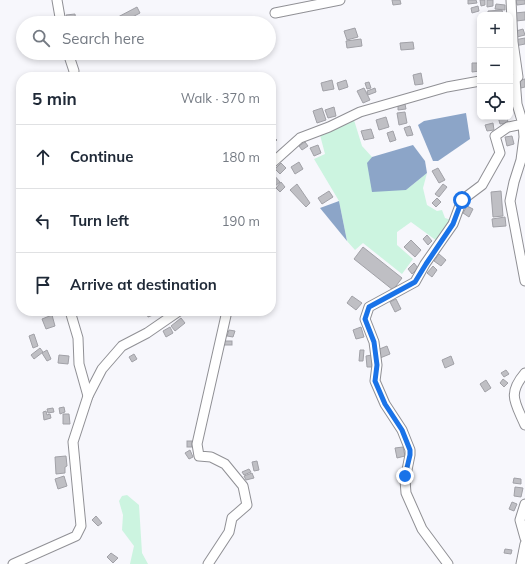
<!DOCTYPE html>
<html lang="en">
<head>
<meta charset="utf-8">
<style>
	body { margin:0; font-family:Mulish,sans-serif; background:#f2f2f3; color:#1f2937 }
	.controls { position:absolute; right:12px; top:12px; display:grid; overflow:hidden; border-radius:8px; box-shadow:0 2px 6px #0003 }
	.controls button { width:36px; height:36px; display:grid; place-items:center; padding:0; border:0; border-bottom:1px solid #e0e1e3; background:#fff; color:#1f2937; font:20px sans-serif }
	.stop { position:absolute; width:12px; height:12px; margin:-9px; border:3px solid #1a73e8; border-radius:50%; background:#fff }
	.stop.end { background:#1a73e8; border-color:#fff; box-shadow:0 1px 4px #0008 }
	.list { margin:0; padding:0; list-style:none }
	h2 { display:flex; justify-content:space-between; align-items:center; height:52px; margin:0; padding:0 16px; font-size:17px }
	h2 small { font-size:13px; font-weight:400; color:#747a83 }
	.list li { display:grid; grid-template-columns:26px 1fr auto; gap:12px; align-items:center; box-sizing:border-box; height:64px; padding:0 16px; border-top:1px solid #e0e1e3 }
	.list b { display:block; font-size:15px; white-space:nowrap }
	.list em { font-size:13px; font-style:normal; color:#747a83 }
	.icon { flex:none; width:22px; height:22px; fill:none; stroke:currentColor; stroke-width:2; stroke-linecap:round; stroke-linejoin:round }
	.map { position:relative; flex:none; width:525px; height:564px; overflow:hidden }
	.search { position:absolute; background:#fff; box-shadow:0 2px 6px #0003; left:16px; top:16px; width:260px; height:44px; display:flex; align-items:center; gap:10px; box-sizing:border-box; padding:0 14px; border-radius:22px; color:#747a83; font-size:15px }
	.panel { position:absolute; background:#fff; box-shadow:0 2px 6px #0003; left:16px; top:72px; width:260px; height:244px; border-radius:16px }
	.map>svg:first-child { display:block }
</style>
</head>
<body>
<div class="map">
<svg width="525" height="564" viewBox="0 0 525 564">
	<rect width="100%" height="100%" fill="#f7f7fc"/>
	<!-- green -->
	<g fill="#ccf4e0">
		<path d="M354,120L362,146L372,157L367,164L406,190L427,173L423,188L427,205L437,211L442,210L445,218L451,220L437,241L411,222L397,232V245L413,259L402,274L363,243L355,250L347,241L339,201L314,159L325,154L320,135Z"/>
		<path d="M127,495L139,505L142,553L148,564H130L134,546L122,530L123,515L119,501L122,496Z"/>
	</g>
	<!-- water -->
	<g fill="#8ca5c8">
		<path d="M466,113L470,139L438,161H433L418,125L424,121Z"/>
		<path d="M413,145L425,161L427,173L406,190L372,192L367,163L372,157Z"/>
		<path d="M339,201L347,241L320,208Z"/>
	</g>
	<!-- building -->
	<g fill="#bfbfc4" stroke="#a1a1a7">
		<path d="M392,0H400L401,4L393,5Z"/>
		<path d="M468,0H476L477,3L468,4Z"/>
		<path d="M480,0H485V5L481,6Z"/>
		<path d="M487,0H493V6L487,7Z"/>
		<path d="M516,0H525V4L517,5Z"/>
		<path d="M496,4L505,5V10L495,9Z"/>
		<path d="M478,6L479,11L472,13L471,8Z"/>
		<path d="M137,7L140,13L121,23L118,17Z"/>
		<path d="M502,10L503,15H488V11Z"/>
		<path d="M525,12V20L516,21L515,13Z"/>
		<path d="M75,14L76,22L68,23L66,15Z"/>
		<path d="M48,17L49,23H40L39,18Z"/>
		<path d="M117,18L119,23H108Z"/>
		<path d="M355,28L358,37L347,40L344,31Z"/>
		<path d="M523,29L525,35L517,37L516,31Z"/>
		<path d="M525,38V44L515,46L514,40Z"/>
		<path d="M361,39L362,46L347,48L346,41Z"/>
		<path d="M413,42L414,49L401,50L400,43Z"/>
		<path d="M472,63H480V71L472,72Z"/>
		<path d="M421,73L423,84L415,85L413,75Z"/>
		<path d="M525,79V87L521,88L519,80Z"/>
		<path d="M332,80L334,89L323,91L321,83Z"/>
		<path d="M346,80L348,87L339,90L337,83Z"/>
		<path d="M369,82L371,88L367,89L365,83Z"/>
		<path d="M364,88L370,100L363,103L357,91Z"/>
		<path d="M375,88L376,92L368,95L367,91Z"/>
		<path d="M405,104L406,109L398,110V105Z"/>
		<path d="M334,107L336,116L328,118L325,110Z"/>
		<path d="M322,108L326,120L317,123L313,111Z"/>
		<path d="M405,112L407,123L399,125L397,113Z"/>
		<path d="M386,117L389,127L379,130L376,120Z"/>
		<path d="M498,117H507L508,123L500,124Z"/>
		<path d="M493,123L494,130L487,131L485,125Z"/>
		<path d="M410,126L413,135L407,136L404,128Z"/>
		<path d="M371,129L374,138L364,140L361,131Z"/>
		<path d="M393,131L396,140L390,142L387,133Z"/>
		<path d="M273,136L277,140L273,144L271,137Z"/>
		<path d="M512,136L514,144L507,146L505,137Z"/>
		<path d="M305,142L308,146L302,150L299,146Z"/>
		<path d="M318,145L321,153L314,156L310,148Z"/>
		<path d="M299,162L303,169L295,174L291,167Z"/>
		<path d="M281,163L286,168L280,174L275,169Z"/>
		<path d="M438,168L445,180L439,183L432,171Z"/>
		<path d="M273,174L280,182L274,187L271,184V176Z"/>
		<path d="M281,182L285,187L280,192L276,188Z"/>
		<path d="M297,184L310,203L306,207L290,190Z"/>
		<path d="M443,184L447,187L439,197L435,194Z"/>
		<path d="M329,191L333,197L322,204L318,198Z"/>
		<path d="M501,191L503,216L493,217L491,192Z"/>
		<path d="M437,198L441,202L436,207L432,203Z"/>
		<path d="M467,206L473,209L469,217L463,213Z"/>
		<path d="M505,217L506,226L493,227L492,219Z"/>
		<path d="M427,235L432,241L428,245L423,239Z"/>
		<path d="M411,240L421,250L415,257L404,247Z"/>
		<path d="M363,247L402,278L393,290L354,259Z"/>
		<path d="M439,254L446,260L441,266L434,261Z"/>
		<path d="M414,263L418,268L412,274L408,269Z"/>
		<path d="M433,266L437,270L432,277L427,273Z"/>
		<path d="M352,296L362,303L356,310L347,303Z"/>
		<path d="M396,299L401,309L395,312L390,302Z"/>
		<path d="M146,311H158V313L148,317Z"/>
		<path d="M52,315L55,326L46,329L42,319Z"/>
		<path d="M181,318L185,323L175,331L171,326Z"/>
		<path d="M170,327L173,333L166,337L163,331Z"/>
		<path d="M361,327L364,337L356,339L353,330Z"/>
		<path d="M229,330L235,331L233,337L227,336Z"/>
		<path d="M34,334L38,346L33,348L29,336Z"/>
		<rect x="224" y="341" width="8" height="4"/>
		<path d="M387,346L390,354L380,358L377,350Z"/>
		<path d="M40,348L43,352L34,359L31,355Z"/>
		<path d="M47,350L51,359L47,361L42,353Z"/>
		<path d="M360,350H364L363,361H359Z"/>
		<path d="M134,354L137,359L132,362L129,357Z"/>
		<path d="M59,355L69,356L68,364L58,363Z"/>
		<path d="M372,355V367H367L366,356Z"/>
		<path d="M451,356L454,364L445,368L442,360Z"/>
		<path d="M506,370L509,374L504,377L501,373Z"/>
		<path d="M503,379L508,383L504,387L500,383Z"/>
		<path d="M486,380L491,388L485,392L480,384Z"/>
		<path d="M64,407L65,412L60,414L59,408Z"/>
		<path d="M53,408L54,412L48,413L47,409Z"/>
		<path d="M46,411L47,415L50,414L51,418L44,420L43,412Z"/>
		<path d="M63,414H69L70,424H63Z"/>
		<rect x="187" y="441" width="5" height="6"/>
		<path d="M403,447L405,456L397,458L395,448Z"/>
		<path d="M190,450L193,457L189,459L185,453Z"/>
		<path d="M66,456L67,466L65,467V473L56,474L55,457Z"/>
		<path d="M257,461L259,470L254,471L252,462Z"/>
		<path d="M249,469L251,472L244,475L242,472Z"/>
		<path d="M252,473L254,478L246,480L244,476Z"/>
		<path d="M64,476L67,486L58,489L55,479Z"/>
		<path d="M514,478L521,479V484L513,483Z"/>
		<path d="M515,487L523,488L521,497L514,496Z"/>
		<path d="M512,502L517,504L514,511L509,509Z"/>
		<path d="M96,516L102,523L98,526L92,520Z"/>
		<path d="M505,549L512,550L511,554L504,553Z"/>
		<path d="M111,553L118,558L113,563L107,557Z"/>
	</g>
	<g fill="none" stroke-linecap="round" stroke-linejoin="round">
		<defs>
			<g id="minor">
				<path d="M57,0L61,23"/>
				<path d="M511,0L513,42L518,77L515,79"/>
				<path d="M275,13L340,0"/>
				<path d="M68,53L74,71L73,77"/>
				<path d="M523,124L524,137L521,160L514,182L510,201L525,281"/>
				<path d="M271,164L300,138L329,127L360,112L447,87L480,81"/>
				<path d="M70,311L78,338L79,364L88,396"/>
				<path d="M525,373C507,394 515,402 525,425"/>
				<path d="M525,504L520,520L525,538"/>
				<path d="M13,564L76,536L81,526L73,442L88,396L102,369L122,346L147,333L179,311"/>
				<path d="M208,564L229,532L232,518L247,505L243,486L225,464L211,457L199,456L197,444L227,311"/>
				<path d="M448,564L422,529L406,493L405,480L410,455V450L402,430L385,404L375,381L377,365L374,342L365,319L369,307L415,282L425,264L453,224L462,200L482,185L500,153L495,136L508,127L523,124L517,104L515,79H510"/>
				<path d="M521,564L525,544"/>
			</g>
		</defs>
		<!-- minor casing -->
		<use href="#minor" stroke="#909095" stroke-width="11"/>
		<!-- minor -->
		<use href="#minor" stroke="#fff" stroke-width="9"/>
	</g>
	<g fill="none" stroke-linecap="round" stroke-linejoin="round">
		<!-- route -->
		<path stroke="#1a73e8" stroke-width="5" d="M405,476L410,455V450L402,430L385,404L375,381L377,365L374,342L365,319L369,307L415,282L426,264L453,224L462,200"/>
	</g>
</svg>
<div class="controls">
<button>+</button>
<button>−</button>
<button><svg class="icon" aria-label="locate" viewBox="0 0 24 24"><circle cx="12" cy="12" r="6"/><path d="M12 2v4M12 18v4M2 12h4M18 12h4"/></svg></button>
</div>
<div class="stop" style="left:462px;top:200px"></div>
<div class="stop end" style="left:405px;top:476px"></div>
<div class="search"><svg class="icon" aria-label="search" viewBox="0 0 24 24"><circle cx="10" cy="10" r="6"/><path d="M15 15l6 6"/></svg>Search here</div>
<section class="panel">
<h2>5 min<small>Walk · 370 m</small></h2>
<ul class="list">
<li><svg class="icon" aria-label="ahead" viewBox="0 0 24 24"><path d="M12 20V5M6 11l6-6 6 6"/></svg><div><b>Continue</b></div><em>180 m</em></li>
<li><svg class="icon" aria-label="left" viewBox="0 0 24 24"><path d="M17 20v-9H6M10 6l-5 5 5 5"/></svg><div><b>Turn left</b></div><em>190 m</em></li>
<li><svg class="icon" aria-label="arrive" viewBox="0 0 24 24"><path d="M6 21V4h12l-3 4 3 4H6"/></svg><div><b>Arrive at destination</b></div></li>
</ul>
</section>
</div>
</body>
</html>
